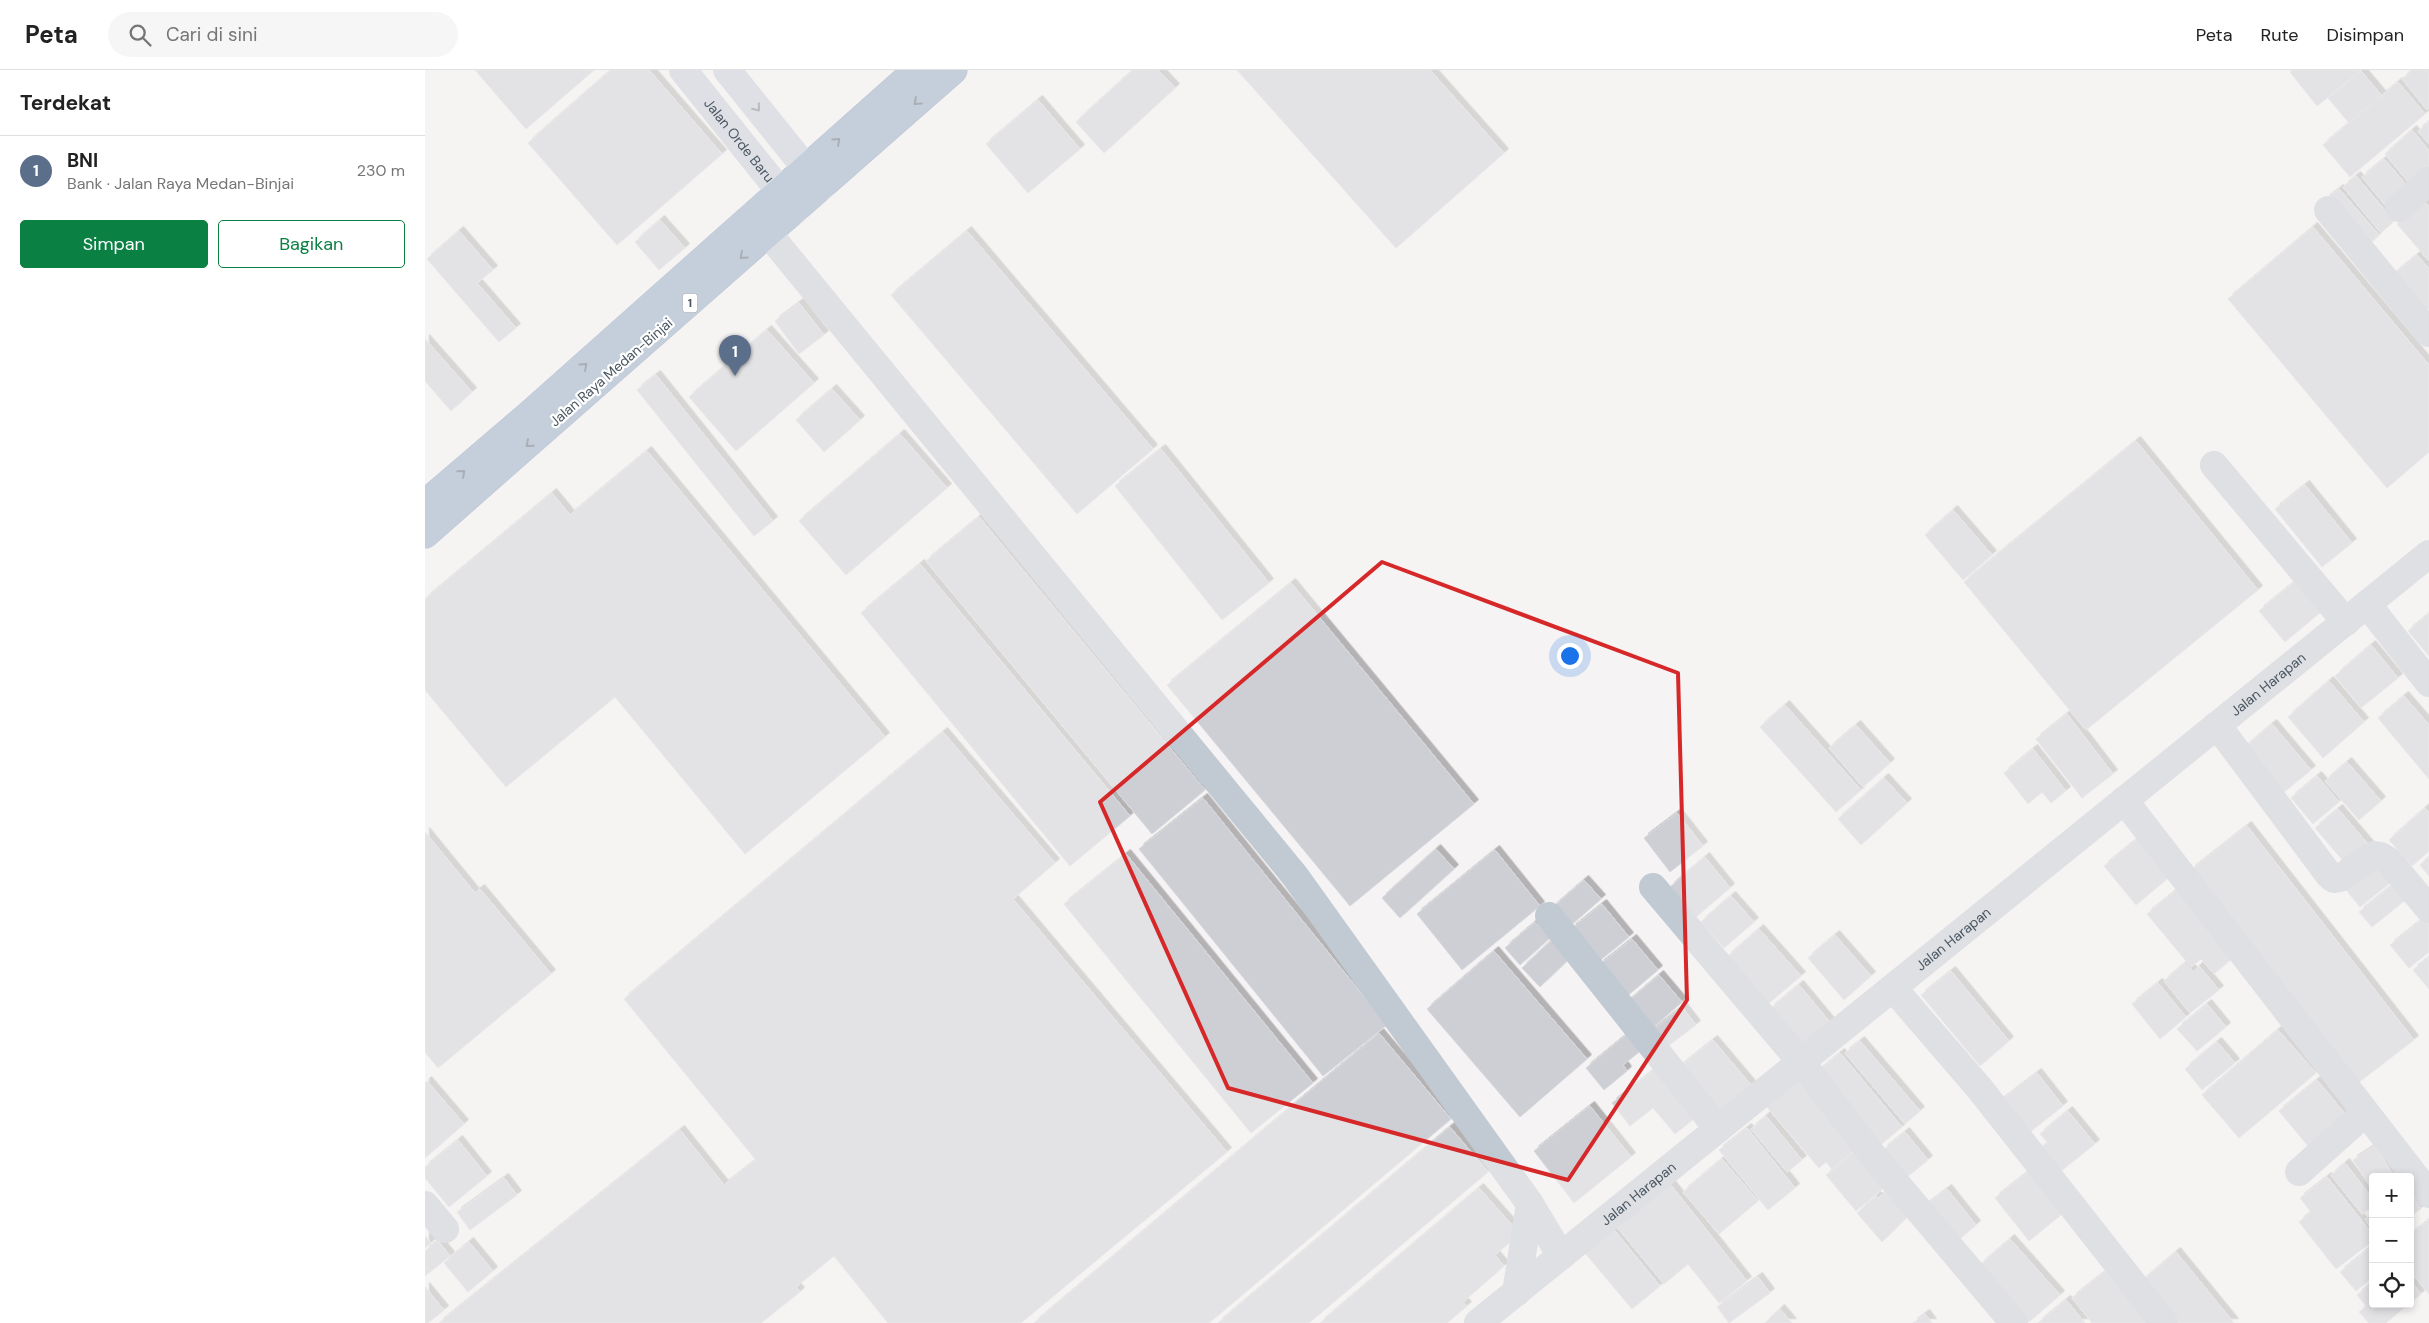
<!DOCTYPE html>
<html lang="id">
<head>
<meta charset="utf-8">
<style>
	body { margin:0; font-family:"DM Sans",sans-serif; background:#f6f6f6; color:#222 }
	.controls { position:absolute; right:15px; bottom:15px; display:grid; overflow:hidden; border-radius:5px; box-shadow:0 2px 8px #0003 }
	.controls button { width:45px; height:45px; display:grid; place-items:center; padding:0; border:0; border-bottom:1px solid #e0e0e0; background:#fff; color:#222; font:25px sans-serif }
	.you { position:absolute; left:1144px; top:585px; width:18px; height:18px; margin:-12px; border:4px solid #fff; border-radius:50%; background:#1a73e8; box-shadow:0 0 0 8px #1a73e833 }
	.badge { display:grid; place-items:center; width:32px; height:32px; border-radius:50%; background:#0b8043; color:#fff; font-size:16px; font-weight:700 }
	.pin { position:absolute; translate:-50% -41px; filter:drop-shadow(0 1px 2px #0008) }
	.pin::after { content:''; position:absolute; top:26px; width:18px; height:15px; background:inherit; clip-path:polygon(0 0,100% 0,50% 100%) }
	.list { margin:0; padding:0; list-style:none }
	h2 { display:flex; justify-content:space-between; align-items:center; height:65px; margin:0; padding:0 20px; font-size:21px }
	h2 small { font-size:16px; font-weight:400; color:#767676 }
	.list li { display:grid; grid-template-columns:32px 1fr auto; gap:15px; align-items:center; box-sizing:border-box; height:70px; padding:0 20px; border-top:1px solid #e0e0e0 }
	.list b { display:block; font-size:19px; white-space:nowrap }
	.list p { margin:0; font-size:16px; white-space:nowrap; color:#767676 }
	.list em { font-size:16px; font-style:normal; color:#767676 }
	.actions { display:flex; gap:10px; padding:15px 20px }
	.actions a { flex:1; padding:11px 0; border:1px solid #0b8043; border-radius:5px; text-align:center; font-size:18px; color:#0b8043 }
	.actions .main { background:#0b8043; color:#fff }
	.icon { flex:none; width:28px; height:28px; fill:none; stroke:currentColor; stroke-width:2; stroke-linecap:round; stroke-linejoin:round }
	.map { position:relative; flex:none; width:2004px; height:1253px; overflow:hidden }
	header { display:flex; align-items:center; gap:30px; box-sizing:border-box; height:70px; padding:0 25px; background:#fff; border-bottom:1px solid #e0e0e0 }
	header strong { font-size:24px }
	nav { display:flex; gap:28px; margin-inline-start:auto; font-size:18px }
	.search { width:350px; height:45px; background:#f6f6f6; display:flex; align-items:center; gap:12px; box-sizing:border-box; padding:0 18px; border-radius:28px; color:#767676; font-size:19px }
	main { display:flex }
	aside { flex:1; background:#fff }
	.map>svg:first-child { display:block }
</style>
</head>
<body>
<header>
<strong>Peta</strong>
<div class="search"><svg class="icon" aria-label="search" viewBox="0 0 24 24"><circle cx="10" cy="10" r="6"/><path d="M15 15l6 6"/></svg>Cari di sini</div>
<nav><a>Peta</a><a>Rute</a><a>Disimpan</a></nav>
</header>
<main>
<aside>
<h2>Terdekat<small></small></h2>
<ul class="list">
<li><span class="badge" style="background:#5c6f8a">1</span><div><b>BNI</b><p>Bank · Jalan Raya Medan-Binjai</p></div><em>230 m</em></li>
</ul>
<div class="actions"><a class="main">Simpan</a><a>Bagikan</a></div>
</aside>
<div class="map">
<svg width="2004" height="1253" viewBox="0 0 2004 1253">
	<defs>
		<filter id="shadow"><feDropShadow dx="4.5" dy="-4.5" stdDeviation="0" flood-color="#0004"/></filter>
	</defs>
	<rect width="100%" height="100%" fill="#f5f3f3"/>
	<!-- building -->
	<g fill="#cdcfd5" stroke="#d7d9de" filter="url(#shadow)">
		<path d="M50,0H169L101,59Z"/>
		<path d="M186,0H224L297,84L192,175L103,73Z"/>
		<path d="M708,0H733L750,18L679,83L651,52Z"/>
		<path d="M812,0H1005L1079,83L971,178Z"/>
		<path d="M1868,0H1937L1892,36L1865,2Z"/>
		<path d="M1987,0H2004V38L2002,40L1977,9Z"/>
		<path d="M1936,1L1957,26L1924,53L1903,28Z"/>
		<path d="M1973,12L2000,44L1925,107L1898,75Z"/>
		<path d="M613,30L655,79L603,123L561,74Z"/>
		<path d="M2004,52V74L1993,61Z"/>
		<path d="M1987,60L2004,81V97L1985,114L1960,84Z"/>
		<path d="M1959,89L1983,117L1961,136L1937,107Z"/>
		<path d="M1931,106L1969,151L1956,163L1918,117Z"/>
		<path d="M1914,119L1954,165L1941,177L1900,130Z"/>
		<path d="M1998,130L2004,137V191L1972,154Z"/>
		<path d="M235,150L260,178L234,200L210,172Z"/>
		<path d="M1888,157L2004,295V382L1962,418L1803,229Z"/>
		<path d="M34,161L68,200L52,213L91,258L74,272L2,189Z"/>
		<path d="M542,161L728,379L652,444L466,225Z"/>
		<path d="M1992,185L2004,199V238L1994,247L1963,209Z"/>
		<path d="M374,233L399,265L374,284L350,251Z"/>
		<path d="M342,260L389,313L311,381L264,327Z"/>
		<path d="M0,269L47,322L26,341L0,311Z"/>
		<path d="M231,305L348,451L329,466L212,320Z"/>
		<path d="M407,319L435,350L399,382L371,350Z"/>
		<path d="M475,364L522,418L421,505L374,451Z"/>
		<path d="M1711,371L1833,520L1661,660L1539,512Z"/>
		<path d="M736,379L844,513L797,550L690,416Z"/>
		<path d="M222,381L460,667L320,784L190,627L81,717L0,620V529L127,423L145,445Z"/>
		<path d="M1880,415L1927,473L1897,497L1850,439Z"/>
		<path d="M1528,440L1567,485L1538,510L1500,465Z"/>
		<path d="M554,447L780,720L727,764L501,491Z"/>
		<path d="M495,494L705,746L645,796L436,543Z"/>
		<path d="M1872,510L1897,541L1860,572L1834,541Z"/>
		<path d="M866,513L1049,734L925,836L742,615Z"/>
		<path d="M2004,544V586L1983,561Z"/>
		<path d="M1946,575L1973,608L1936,638L1910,606Z"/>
		<path d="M1904,611L1939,652L1898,688L1863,647Z"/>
		<path d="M1979,626L2004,655V709L1953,648Z"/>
		<path d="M1360,635L1436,720L1411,742L1335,657Z"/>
		<path d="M1642,644L1688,704L1657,728L1611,669Z"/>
		<path d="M1847,654L1886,700L1858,723L1819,678Z"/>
		<path d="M1431,655L1465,693L1438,717L1404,678Z"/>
		<path d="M518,662L630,793L588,829L802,1082L596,1253H463L409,1186L371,1217L375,1222L336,1253H14L255,1060L299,1115L331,1090L199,929Z"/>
		<path d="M1608,679L1641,721L1626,733L1617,722L1603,734L1579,703Z"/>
		<path d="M1922,692L1956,731L1934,750L1900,711Z"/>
		<path d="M1892,706L1914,732L1888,754L1866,728Z"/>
		<path d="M1459,708L1482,733L1436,775L1413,749Z"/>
		<path d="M778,728L962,955L898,1006L714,779Z"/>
		<path d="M2000,738L2004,742V781L1987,796L1964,770Z"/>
		<path d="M1913,739L1948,780L1925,799L1890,758Z"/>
		<path d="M1252,743L1278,776L1245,802L1219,768Z"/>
		<path d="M1822,756L1989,970L1933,1013L1766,800Z"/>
		<path d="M0,762L50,823L55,819L126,904L13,998L0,982Z"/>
		<path d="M1716,766L1748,804L1711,835L1679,796Z"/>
		<path d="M1011,779L1029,799L975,848L957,828Z"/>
		<path d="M1070,780L1115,836L1037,900L992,844Z"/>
		<path d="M701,784L888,1013L826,1063L639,834Z"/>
		<path d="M1280,787L1305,818L1271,847L1245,817Z"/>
		<path d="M2004,787V806L1995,795Z"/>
		<path d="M1957,792L1970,809L1935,837L1921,820Z"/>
		<path d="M1159,810L1176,829L1144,857L1127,838Z"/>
		<path d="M1970,813L1983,828L1947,857L1934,842Z"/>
		<path d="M1759,814L1815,882L1789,904L1776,889L1766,897L1722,844Z"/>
		<path d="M1306,826L1329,852L1299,878L1276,852Z"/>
		<path d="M1177,834L1204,867L1173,892L1146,859Z"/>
		<path d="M1999,848L2004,854V882L1984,898L1965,875Z"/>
		<path d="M1110,852L1125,868L1095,895L1080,878Z"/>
		<path d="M1334,859L1376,906L1343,934L1302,887Z"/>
		<path d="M1410,865L1446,906L1419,930L1383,888Z"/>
		<path d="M1129,868L1146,887L1115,917L1097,898Z"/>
		<path d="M1207,869L1233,900L1201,927L1174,895Z"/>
		<path d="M1069,881L1162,989L1095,1047L1002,939Z"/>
		<path d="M2004,887V919L1988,900Z"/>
		<path d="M1760,893L1768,902L1774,896L1794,920L1765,943L1739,911Z"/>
		<path d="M1526,901L1584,971L1555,996L1496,925Z"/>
		<path d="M1234,905L1257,932L1223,962L1199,935Z"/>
		<path d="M1733,913L1761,947L1735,969L1707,934Z"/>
		<path d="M1374,915L1409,957L1379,980L1345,939Z"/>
		<path d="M1782,934L1801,957L1772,981L1752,959Z"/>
		<path d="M1257,937L1271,955L1238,980L1224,963Z"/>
		<path d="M1853,960L1891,1003L1814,1068L1777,1025Z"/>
		<path d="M1206,961L1219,978L1198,995L1202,1001L1179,1020L1161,998Z"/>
		<path d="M954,963L1026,1049L784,1253H609Z"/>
		<path d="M1288,970L1326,1015L1290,1045L1252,999Z"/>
		<path d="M1435,971L1495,1041L1480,1054L1420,983Z"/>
		<path d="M1792,972L1810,993L1777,1020L1760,999Z"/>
		<path d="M1415,983L1477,1057L1454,1076L1392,1002Z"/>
		<path d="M1234,996L1274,1045L1250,1064L1228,1038L1205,1056L1187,1033Z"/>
		<path d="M1612,1003L1638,1036L1600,1066L1574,1032Z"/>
		<path d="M1378,1005L1437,1074L1407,1099L1401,1092L1394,1098L1341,1036Z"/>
		<path d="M1892,1010L1926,1051L1888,1082L1854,1041Z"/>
		<path d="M2,1011L39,1054L0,1088V1013Z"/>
		<path d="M1165,1036L1206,1087L1149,1133L1109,1081Z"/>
		<path d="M1643,1041L1670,1074L1631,1105L1612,1082L1623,1073L1615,1064Z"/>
		<path d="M1341,1046L1377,1090L1362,1102L1326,1059Z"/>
		<path d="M1025,1057L1063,1102L884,1253H793Z"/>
		<path d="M1322,1058L1370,1118L1343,1140L1294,1080Z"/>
		<path d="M1480,1062L1503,1090L1481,1108L1458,1080Z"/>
		<path d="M33,1070L62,1106L24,1137L0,1108V1097Z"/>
		<path d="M1950,1076L1969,1107H1948V1121L1928,1090Z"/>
		<path d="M1432,1079L1462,1115L1431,1141L1401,1105Z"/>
		<path d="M1297,1089L1333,1131L1294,1164L1258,1122Z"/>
		<path d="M1920,1093L1948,1129V1136L1937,1144L1906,1105Z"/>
		<path d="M1603,1102L1637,1144L1604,1171L1570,1128Z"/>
		<path d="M1902,1107L1948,1165V1171L1911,1199L1874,1152L1886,1142L1875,1128Z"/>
		<path d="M79,1108L92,1125L45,1160L32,1142Z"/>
		<path d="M1245,1114L1322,1211L1294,1233L1263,1194L1239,1214L1192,1157Z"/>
		<path d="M1054,1118L1095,1164L1070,1185L1079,1196L1038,1232L1042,1236L1022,1253H895Z"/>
		<path d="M1465,1119L1486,1143L1457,1172L1432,1143L1451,1126L1453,1128Z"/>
		<path d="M1522,1119L1551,1155L1530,1173L1500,1136Z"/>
		<path d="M1985,1122L1996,1139L1985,1146Z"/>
		<path d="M1948,1144V1161L1940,1149Z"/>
		<path d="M2004,1150V1224L1985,1201V1165Z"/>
		<path d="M1189,1160L1235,1216L1207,1239L1160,1183Z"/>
		<path d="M0,1166L6,1173L0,1178Z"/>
		<path d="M1585,1169L1635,1225L1604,1252L1555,1195Z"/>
		<path d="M13,1171L25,1186L0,1206V1181Z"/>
		<path d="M44,1172L68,1201L43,1222L19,1193Z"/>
		<path d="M1948,1175V1207L1931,1221L1915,1202Z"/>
		<path d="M1751,1182L1809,1253H1751L1717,1211Z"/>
		<path d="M1681,1201L1723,1253H1667L1647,1228Z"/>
		<path d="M1333,1207L1345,1223L1304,1253L1292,1237Z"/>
		<path d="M1985,1210L1996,1224L1985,1233Z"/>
		<path d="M1948,1212V1234H1983L1961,1253H1944L1934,1242L1941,1236L1932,1225Z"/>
		<path d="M0,1217L19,1240L3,1253H0Z"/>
		<path d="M1641,1230L1660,1253H1613Z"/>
		<path d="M1355,1239L1367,1253H1340Z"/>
		<path d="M1500,1244L1507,1253H1488Z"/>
	</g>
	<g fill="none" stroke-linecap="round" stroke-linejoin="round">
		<defs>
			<g id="highway">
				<path d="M0,434L103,346L492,0"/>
				<path d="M0,464L528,0"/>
			</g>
		</defs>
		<!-- highway casing -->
		<use href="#highway" stroke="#7690ad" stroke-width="29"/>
		<!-- street -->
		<g stroke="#c1cad2" stroke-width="28">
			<path d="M1974,138L2004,111"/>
			<path d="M1903,140L2004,263"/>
			<path d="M328,145L870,806L1105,1134L1136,1186"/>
			<path d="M1789,395L1921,552"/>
			<path d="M1942,534L2004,613"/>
			<path d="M1792,655L1904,805L1909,809L1915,808L1949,785L1956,786L1964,791L2004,839"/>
			<path d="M1699,730L2004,1124"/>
			<path d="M1228,817L1376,992L1449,1087L1589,1253"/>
			<path d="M1124,846L1293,1059"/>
			<path d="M1468,918L1555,1019L1739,1253"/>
			<path d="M1874,1102L1940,1043"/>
			<path d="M0,1135L20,1159"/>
			<path d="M1091,1223L1105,1134"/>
			<path id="s1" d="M1053,1253L2004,484"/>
		</g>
		<!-- secondary -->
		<g stroke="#c1cbd6" stroke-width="28">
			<path id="s2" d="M258,0L370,140"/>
			<path d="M302,0L396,117"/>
		</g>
		<!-- highway -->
		<use href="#highway" stroke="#8ba5c1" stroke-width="28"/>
	</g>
	<!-- one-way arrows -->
	<defs><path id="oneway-chevron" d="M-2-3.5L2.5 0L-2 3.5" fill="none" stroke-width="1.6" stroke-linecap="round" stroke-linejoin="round" transform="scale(1.25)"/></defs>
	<g stroke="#505e6b">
		<use href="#oneway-chevron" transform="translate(492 32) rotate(138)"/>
		<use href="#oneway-chevron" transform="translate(412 71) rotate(-42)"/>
		<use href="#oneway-chevron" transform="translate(318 186) rotate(138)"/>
		<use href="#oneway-chevron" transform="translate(159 296) rotate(-42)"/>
		<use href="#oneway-chevron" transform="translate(104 374) rotate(139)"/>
		<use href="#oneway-chevron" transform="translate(37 403) rotate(-41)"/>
	</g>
	<use stroke="#6e7984" href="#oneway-chevron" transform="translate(332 38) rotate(51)"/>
	<!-- marked area -->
	<path d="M0 0H2004V1253H0ZM957,492L1253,603L1262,930L1143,1110L803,1018L675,732Z" fill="#f5f3f3" fill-opacity=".55" fill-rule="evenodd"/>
	<path fill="none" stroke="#d62828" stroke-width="4" stroke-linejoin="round" d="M957,492L1253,603L1262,930L1143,1110L803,1018L675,732Z"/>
	<g text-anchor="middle" stroke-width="4.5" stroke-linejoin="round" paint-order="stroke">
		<!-- shield labels -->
		<rect fill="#fff" stroke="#808990" stroke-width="1" x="257.5" y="223.5" width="15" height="19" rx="4"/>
		<g font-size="12" font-weight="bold" fill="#4a5661">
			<text x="265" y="237">1</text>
		</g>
		<!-- street labels -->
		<g font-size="14" fill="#4a5661" stroke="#fff">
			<text dy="5" stroke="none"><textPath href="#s2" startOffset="90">Jalan Orde Baru</textPath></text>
			<text transform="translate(186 302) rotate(-41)" y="5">Jalan Raya Medan-Binjai</text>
			<text dy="5" stroke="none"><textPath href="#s1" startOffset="1016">Jalan Harapan</textPath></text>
			<text dy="5" stroke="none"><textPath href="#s1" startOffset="611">Jalan Harapan</textPath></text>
			<text dy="5" stroke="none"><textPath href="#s1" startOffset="206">Jalan Harapan</textPath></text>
		</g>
	</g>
</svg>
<div class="controls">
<button>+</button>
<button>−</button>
<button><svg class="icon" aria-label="locate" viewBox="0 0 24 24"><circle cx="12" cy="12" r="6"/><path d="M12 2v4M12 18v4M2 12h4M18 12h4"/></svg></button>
</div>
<div class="you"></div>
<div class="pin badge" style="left:310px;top:306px;background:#5c6f8a">1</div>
</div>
</main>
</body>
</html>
